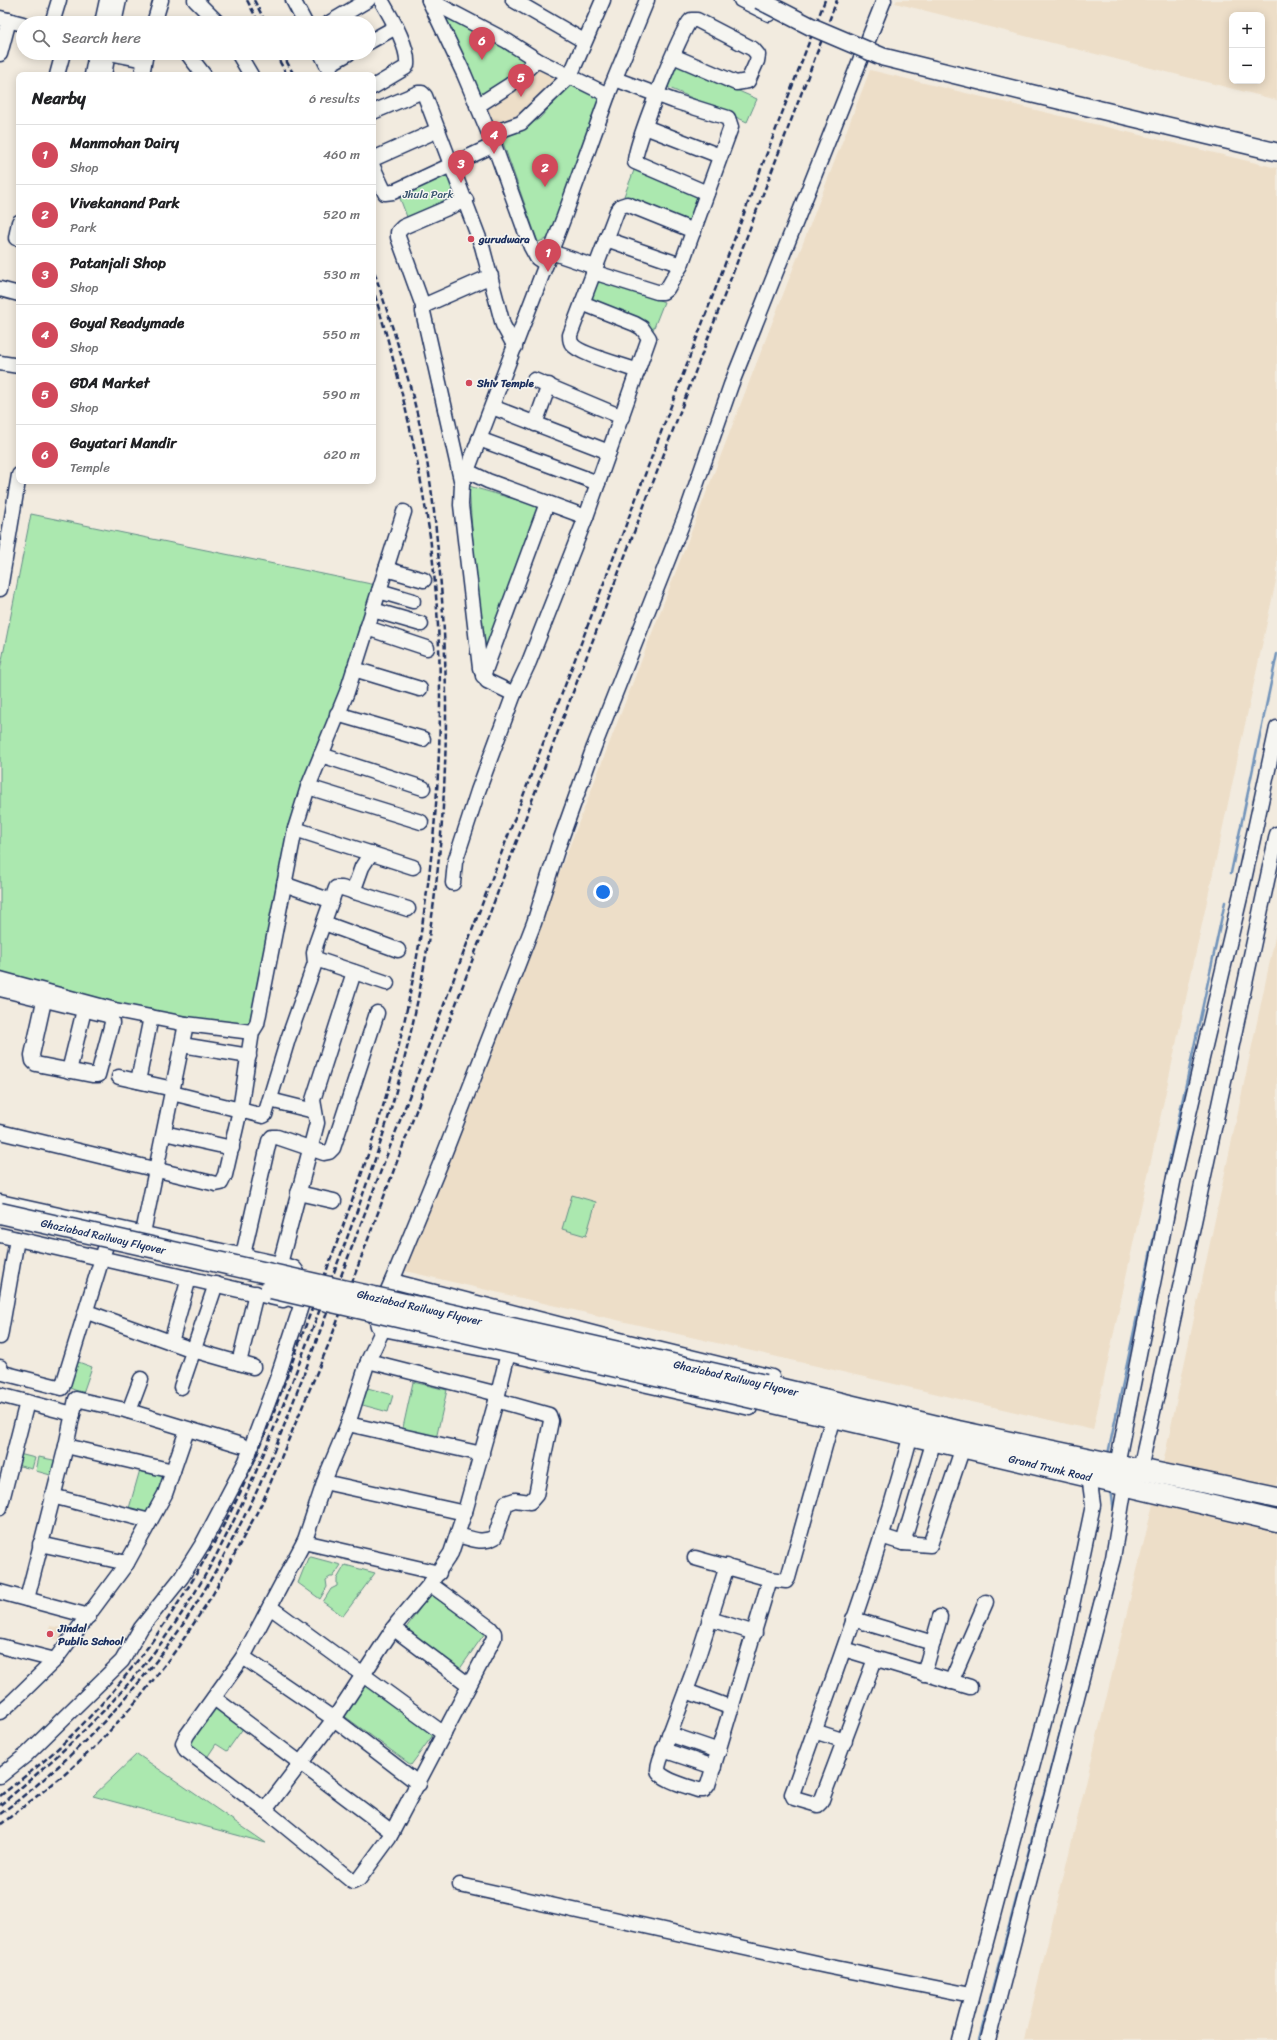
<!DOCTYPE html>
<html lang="en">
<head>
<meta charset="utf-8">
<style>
	body { margin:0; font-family:Sriracha,sans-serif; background:#f6f6f6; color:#202124 }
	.controls { position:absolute; right:12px; top:12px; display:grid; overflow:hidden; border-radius:8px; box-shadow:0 2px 10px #0003 }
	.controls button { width:36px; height:36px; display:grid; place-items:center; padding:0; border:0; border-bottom:1px solid #e0e0e0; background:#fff; color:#202124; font:20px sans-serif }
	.you { position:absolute; left:603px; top:892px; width:14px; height:14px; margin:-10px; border:3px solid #fff; border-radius:50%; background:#1a73e8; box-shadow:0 0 0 6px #1a73e833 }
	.badge { display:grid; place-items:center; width:26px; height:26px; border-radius:50%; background:#d1495b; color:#fff; font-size:13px; font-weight:700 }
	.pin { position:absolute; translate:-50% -33px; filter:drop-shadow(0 1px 2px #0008) }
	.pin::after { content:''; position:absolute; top:21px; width:14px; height:12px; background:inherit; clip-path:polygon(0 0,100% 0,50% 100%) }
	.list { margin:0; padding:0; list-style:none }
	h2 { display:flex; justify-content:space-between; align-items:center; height:52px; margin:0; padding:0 16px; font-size:17px }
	h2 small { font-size:13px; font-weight:400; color:#757577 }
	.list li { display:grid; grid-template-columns:26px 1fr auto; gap:12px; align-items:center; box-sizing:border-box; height:60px; padding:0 16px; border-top:1px solid #e0e0e0 }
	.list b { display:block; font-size:15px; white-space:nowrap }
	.list p { margin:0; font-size:13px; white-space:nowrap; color:#757577 }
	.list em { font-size:13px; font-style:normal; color:#757577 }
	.icon { flex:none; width:22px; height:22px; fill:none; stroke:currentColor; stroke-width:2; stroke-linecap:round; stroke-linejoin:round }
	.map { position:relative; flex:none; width:1277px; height:2040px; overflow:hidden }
	.search { position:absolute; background:#fff; box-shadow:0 2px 10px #0003; left:16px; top:16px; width:360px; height:44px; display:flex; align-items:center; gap:10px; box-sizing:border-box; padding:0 14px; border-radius:22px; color:#757577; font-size:15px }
	.panel { position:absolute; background:#fff; box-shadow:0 2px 10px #0003; left:16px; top:72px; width:360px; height:412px; border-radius:8px }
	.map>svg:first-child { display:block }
</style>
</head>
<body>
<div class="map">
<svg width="1277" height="2040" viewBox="0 0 1277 2040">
	<rect width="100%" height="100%" fill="#f2ebdf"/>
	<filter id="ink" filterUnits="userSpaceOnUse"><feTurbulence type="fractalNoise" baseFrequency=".025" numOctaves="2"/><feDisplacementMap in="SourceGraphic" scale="8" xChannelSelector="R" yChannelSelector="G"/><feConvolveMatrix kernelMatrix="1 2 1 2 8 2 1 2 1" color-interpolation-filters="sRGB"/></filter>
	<g filter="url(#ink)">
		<!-- built -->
		<g fill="#eddec8" fill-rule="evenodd">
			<path d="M897,0H1277V100L895,3ZM1232,15H1262V81H1232Z"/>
			<path d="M537,60L570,76L546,100L490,134L477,106Z"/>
			<path d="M870,70L1277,168V576L1093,1430L405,1271Z"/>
			<path d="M1277,928V2040H1024L1166,1450Z"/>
			<path d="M50,1626L68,1629L61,1641L47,1637Z"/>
		</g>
		<!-- green -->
		<g fill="#abe8af" stroke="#638c86">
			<path d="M429,0L537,60L477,106Z"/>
			<path d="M677,64L757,99L747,122L667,87Z"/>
			<path d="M569,81L605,97L552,237L538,242L501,137L539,119L557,99Z"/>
			<path d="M635,168L702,195L690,223L624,196Z"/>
			<path d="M449,172L459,196L407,217L398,193Z"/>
			<path d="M598,275L664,302L653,330L587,303Z"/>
			<path d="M469,486L541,507L486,652L481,657Z"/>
			<path d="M31,514L376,585L318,752L278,877L251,1026L173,1016L0,977V670Z"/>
			<path d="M572,1195L596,1202L586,1236L562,1229Z"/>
			<path d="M73,1360L92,1367L83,1393L64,1386Z"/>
			<path d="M413,1382L447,1390L436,1439L402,1432Z"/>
			<path d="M364,1387L393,1395L388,1412L359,1404Z"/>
			<path d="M19,1454L35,1458L32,1469L16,1465Z"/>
			<path d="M39,1457L58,1461L54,1476L36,1471Z"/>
			<path d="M141,1466L170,1474L148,1518L128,1512Z"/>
			<path d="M311,1557L341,1565L333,1577H330L326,1580L327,1587L320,1599L298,1583L308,1558Z"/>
			<path d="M345,1565L375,1573L343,1616L323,1602L331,1589L337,1586V1579Z"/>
			<path d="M430,1594L485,1633L459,1670L404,1631Z"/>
			<path d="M365,1684L433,1735L411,1765L343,1715Z"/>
			<path d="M214,1707L244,1727L227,1751L216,1744L206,1759L187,1746Z"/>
			<path d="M137,1754L266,1843L93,1796Z"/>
		</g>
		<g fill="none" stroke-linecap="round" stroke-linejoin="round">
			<!-- stream -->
			<g stroke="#7193ba" stroke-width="2.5">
				<path d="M1231,873L1277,654"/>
				<path d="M1167,1173L1225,902"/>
				<path d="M1108,1454L1165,1184"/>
				<path d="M1111,1489L1114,1512"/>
				<path d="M979,2040L1107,1554"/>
			</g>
			<defs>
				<g id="minor">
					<path d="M195,0L218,23"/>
					<path d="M293,0L305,23"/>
					<path d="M429,0L464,74L494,145L531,247L537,258L546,264"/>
					<path d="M429,0L507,41L537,60L608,95"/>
					<path d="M513,0L584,41"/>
					<path d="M741,0L769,14"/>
					<path d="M0,18L23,24"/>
					<path d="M52,23L59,0"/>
					<path d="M102,23L107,0"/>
					<path d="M114,23L119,0"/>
					<path d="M154,23L161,0"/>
					<path d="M329,23L368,0"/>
					<path d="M369,42L396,27"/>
					<path d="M109,53L144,60"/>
					<path d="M187,53L204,75"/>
					<path d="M238,53L251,75"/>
					<path d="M321,53L332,75"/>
					<path d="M0,54L9,20"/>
					<path d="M673,56L736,83L748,81L757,61L758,55L753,49L697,20H691C681,29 634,147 635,162L707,193"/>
					<path d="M328,65L349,53"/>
					<path d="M57,75L63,53"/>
					<path d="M92,75L96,53"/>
					<path d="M104,75L108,53"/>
					<path d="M142,75L146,53"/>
					<path d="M373,87L405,68L407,65C409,46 390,16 381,0"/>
					<path d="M477,106L510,85L537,60"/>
					<path d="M373,112L418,93H422L425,96L482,246L503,325L515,347"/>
					<path d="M645,127L720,156"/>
					<path d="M490,134L521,123L570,76L603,0"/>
					<path d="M373,159L438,130"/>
					<path d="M373,167L385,193L393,192L494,145"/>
					<path d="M16,238L19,222"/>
					<path d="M606,239L681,265"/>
					<path d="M551,252L595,267"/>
					<path d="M593,272L657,292H663L667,289L681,265L731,127L728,118L674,101L615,79"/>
					<path d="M0,289L19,294"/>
					<path d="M423,306L491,276"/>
					<path d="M0,363L19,366"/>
					<path d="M638,371C626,366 578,354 572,344C570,342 570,338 570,335L617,211L621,206L627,204L694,231"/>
					<path d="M534,380L622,417"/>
					<path d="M492,407L609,452"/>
					<path d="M535,424L549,385"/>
					<path d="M479,439L598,483"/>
					<path d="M467,471L488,481L586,517"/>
					<path d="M462,484L423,312V306L398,237V232L403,227L466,200"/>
					<path d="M386,569L424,580"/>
					<path d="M0,589L19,475"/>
					<path d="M379,591L413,601"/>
					<path d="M373,610L421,624"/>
					<path d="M367,628L427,648"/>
					<path d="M354,669L420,689"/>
					<path d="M483,676L547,503"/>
					<path d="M514,694L487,681L480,668L461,505L462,484L564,217L608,95L647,0"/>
					<path d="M337,714L423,739"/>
					<path d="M321,755L423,788"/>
					<path d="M308,787L421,822"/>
					<path d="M295,829L413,867"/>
					<path d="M453,883L455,862L478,791L514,694L529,662L586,517L649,338L642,328L635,324L582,303"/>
					<path d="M284,884L332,901"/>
					<path d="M353,892L362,867L371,853"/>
					<path d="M324,923L398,950"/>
					<path d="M316,959L387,983"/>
					<path d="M0,979L115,1010L186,1024L252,1032L257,1024L295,829L308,787L347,692L404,512"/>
					<path d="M0,989L107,1015L111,1018L112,1023L98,1075H92L36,1064L33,1061L32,1055L44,1001"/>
					<path d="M182,1045L249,1056"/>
					<path d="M69,1071L84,1010"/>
					<path d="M119,1077L173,1089"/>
					<path d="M138,1081L151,1017"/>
					<path d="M172,1093L240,1110L252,1032"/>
					<path d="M270,1100L314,1111"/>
					<path d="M0,1132L216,1184L221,1183L225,1175L240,1110L263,1116L265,1115L288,1039L315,963L314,953L316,944L336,888H342L408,909"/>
					<path d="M164,1133L232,1148"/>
					<path d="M298,1193L334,1201"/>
					<path d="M0,1202L280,1264L294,1268L297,1272L288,1298L283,1300L0,1235"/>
					<path d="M143,1233L186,1024"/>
					<path d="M243,1255L269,1141L272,1137H277L324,1153L329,1152L333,1148L377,1013"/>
					<path d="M280,1264L317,1123L313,1100L354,972"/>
					<path d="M392,1281L441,1162L534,923L558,847L594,747L686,514L731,385L884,0"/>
					<path d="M388,1290L392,1281L616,1339L772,1377"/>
					<path d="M87,1312L193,1350L253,1367"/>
					<path d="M377,1322L378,1326L383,1329L508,1354L750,1408"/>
					<path d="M383,1329L368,1361L348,1424L327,1474L305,1540L243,1657L187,1735L183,1743L186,1750L265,1810L353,1882L359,1879L389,1838L494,1638V1633L490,1628L430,1584"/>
					<path d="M0,1337L17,1239"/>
					<path d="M171,1342L189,1278"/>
					<path d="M368,1361L498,1394L510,1345"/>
					<path d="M239,1363L256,1293"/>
					<path d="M0,1367L3,1373L62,1388L111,1229"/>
					<path d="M181,1387L216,1284"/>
					<path d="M0,1395L73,1414"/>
					<path d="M129,1411L141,1379"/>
					<path d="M348,1424L482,1454"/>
					<path d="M66,1446L173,1471"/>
					<path d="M1134,1476L1140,1469L1158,1390L1277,834"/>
					<path d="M324,1482L465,1513"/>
					<path d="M52,1496L150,1521"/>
					<path d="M0,1508L27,1402"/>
					<path d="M458,1535C472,1539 482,1544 495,1537L506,1503L515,1500L530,1502L536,1495L551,1421L549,1415L496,1400"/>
					<path d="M881,1536L903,1543L930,1545L963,1447"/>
					<path d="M304,1542L439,1573"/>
					<path d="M903,1543L934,1440"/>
					<path d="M40,1544L127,1563"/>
					<path d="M695,1558L770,1579L786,1581L788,1578L833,1417"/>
					<path d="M727,1566L693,1672L660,1760C659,1763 658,1767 658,1770C659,1779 690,1787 698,1790H704L708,1785L770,1579"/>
					<path d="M0,1592L89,1616"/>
					<path d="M27,1599L66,1446L76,1399L125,1410L241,1445"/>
					<path d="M270,1607L444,1734"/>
					<path d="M710,1619L755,1633"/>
					<path d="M853,1619L933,1643"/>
					<path d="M393,1628L469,1685"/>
					<path d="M0,1646L55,1660"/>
					<path d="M844,1649L970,1687"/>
					<path d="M243,1657L334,1719L419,1784"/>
					<path d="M875,1659L821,1802L818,1805L794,1798L792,1794L795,1786C837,1667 882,1548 913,1426"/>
					<path d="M924,1674L940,1617"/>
					<path d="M951,1682L986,1602"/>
					<path d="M686,1691L732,1708"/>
					<path d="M214,1698L392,1832"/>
					<path d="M0,1712L13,1701L55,1660L127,1563L165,1494L187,1430"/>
					<path d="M814,1731L845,1741"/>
					<path d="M669,1734L719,1751"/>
					<path d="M663,1750L714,1767"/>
					<path d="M0,1776L26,1755L122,1661L141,1628L181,1578L203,1543L246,1461L278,1376L302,1303L288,1298"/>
					<path d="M265,1810L334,1719L397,1623L430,1584L451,1553L466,1508L498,1394"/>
					<path d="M460,1885L826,1966L971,1995"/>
					<path d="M960,2040L1061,1658L1093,1505L1089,1476"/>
					<path d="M988,2040L1113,1558L1125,1485L1117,1465L1174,1177L1242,889L1277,728"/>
				</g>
				<path id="major" d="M1029,93L1277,152"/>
				<g id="highway">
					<path d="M765,1385L958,1431L1277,1498"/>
					<path id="s1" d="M761,1400L1277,1521"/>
				</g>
			</defs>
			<!-- minor casing -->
			<use href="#minor" stroke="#1b2f5e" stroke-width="17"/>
			<!-- major casing -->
			<use href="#major" stroke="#1b2f5e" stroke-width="20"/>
			<!-- highway casing -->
			<use href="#highway" stroke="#1b2f5e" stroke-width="23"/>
			<!-- minor -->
			<use href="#minor" stroke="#f6f6f2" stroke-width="14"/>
			<!-- major -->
			<use href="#major" stroke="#f6f6f2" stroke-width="17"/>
			<!-- highway -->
			<use href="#highway" stroke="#f6f6f2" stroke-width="20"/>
			<!-- rail -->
			<g stroke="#1b2f5e" stroke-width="2.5" stroke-dasharray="6 3" stroke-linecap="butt">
				<path d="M247,0L259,23"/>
				<path d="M254,0L266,23"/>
				<path d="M275,53L287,75"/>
				<path d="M282,53L294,75"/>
				<path d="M0,1796C15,1784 31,1772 45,1760C128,1687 189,1596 238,1497C265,1441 285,1380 307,1322C338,1240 370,1158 392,1074C435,902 452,721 431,545C429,526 425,507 422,488C410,421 393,355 373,289"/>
				<path d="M0,1805C61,1755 118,1702 164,1639C234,1543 273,1431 315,1322C346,1241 378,1160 400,1076C442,917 454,750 441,586C437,539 433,491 424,445C412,384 392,326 373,268"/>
				<path d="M0,1814C65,1766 122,1707 170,1643C202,1599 228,1549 252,1501C265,1475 275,1447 286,1421L825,0"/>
				<path d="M0,1825L64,1775L98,1744L141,1696L179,1646L213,1594L262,1503L330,1341L546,763L837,0"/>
			</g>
			<defs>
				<path id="major-bridge" d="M759,0L810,26L883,57L1029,93"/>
				<g id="highway-bridge">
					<path id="s2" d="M0,1213L765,1385"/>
					<path d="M271,1288L761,1400"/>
				</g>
			</defs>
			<!-- major-bridge casing -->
			<use href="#major-bridge" stroke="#1b2f5e" stroke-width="20" stroke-linecap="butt"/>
			<!-- highway-bridge casing -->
			<use href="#highway-bridge" stroke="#1b2f5e" stroke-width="23" stroke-linecap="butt"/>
			<!-- major-bridge -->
			<use href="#major-bridge" stroke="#f6f6f2" stroke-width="17"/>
			<!-- highway-bridge -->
			<use href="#highway-bridge" stroke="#f6f6f2" stroke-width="20"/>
		</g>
	</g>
	<!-- markers -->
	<g fill="#d1495b" stroke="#f6f6f2" stroke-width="1.5">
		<circle cx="471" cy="239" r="4"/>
		<circle cx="469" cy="383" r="4"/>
		<circle cx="50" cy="1634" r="4"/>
	</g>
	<g text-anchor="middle" stroke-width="3" stroke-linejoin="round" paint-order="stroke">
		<!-- park labels -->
		<g font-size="11" fill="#38546e" stroke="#f6f6f2">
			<text x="428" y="198">Jhula Park</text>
		</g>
		<!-- poi labels -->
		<g font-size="11" font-weight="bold" fill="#1b2f5e" stroke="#f6f6f2" text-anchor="start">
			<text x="479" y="243">gurudwara</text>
			<text x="477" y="387">Shiv Temple</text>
			<text x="58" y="1632">Jindal<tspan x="58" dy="13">Public School</tspan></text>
		</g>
		<!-- street labels -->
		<g font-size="11" fill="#1b2f5e" stroke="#f6f6f2">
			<text dy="4" stroke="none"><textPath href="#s2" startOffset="106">Ghaziabad Railway Flyover</textPath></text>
			<text dy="4" stroke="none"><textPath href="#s2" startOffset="430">Ghaziabad Railway Flyover</textPath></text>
			<text transform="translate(736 1378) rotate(13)" y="4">Ghaziabad Railway Flyover</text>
			<text dy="4" stroke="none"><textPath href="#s1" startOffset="297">Grand Trunk Road</textPath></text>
		</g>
	</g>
</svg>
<div class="controls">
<button>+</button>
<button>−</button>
</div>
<div class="you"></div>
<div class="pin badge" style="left:548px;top:272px">1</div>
<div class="pin badge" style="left:545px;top:187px">2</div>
<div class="pin badge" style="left:461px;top:183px">3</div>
<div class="pin badge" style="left:494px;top:154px">4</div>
<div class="pin badge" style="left:521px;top:97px">5</div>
<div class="pin badge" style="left:482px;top:60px">6</div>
<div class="search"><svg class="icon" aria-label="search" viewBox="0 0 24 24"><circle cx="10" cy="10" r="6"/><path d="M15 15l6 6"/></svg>Search here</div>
<section class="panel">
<h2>Nearby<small>6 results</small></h2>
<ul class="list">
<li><span class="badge">1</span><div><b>Manmohan Dairy</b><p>Shop</p></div><em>460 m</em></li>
<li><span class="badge">2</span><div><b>Vivekanand Park</b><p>Park</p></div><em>520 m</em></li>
<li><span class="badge">3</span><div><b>Patanjali Shop</b><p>Shop</p></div><em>530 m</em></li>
<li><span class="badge">4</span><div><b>Goyal Readymade</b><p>Shop</p></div><em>550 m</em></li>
<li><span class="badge">5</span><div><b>GDA Market</b><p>Shop</p></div><em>590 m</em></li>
<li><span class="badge">6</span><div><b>Gayatari Mandir</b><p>Temple</p></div><em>620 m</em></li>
</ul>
</section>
</div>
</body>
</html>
